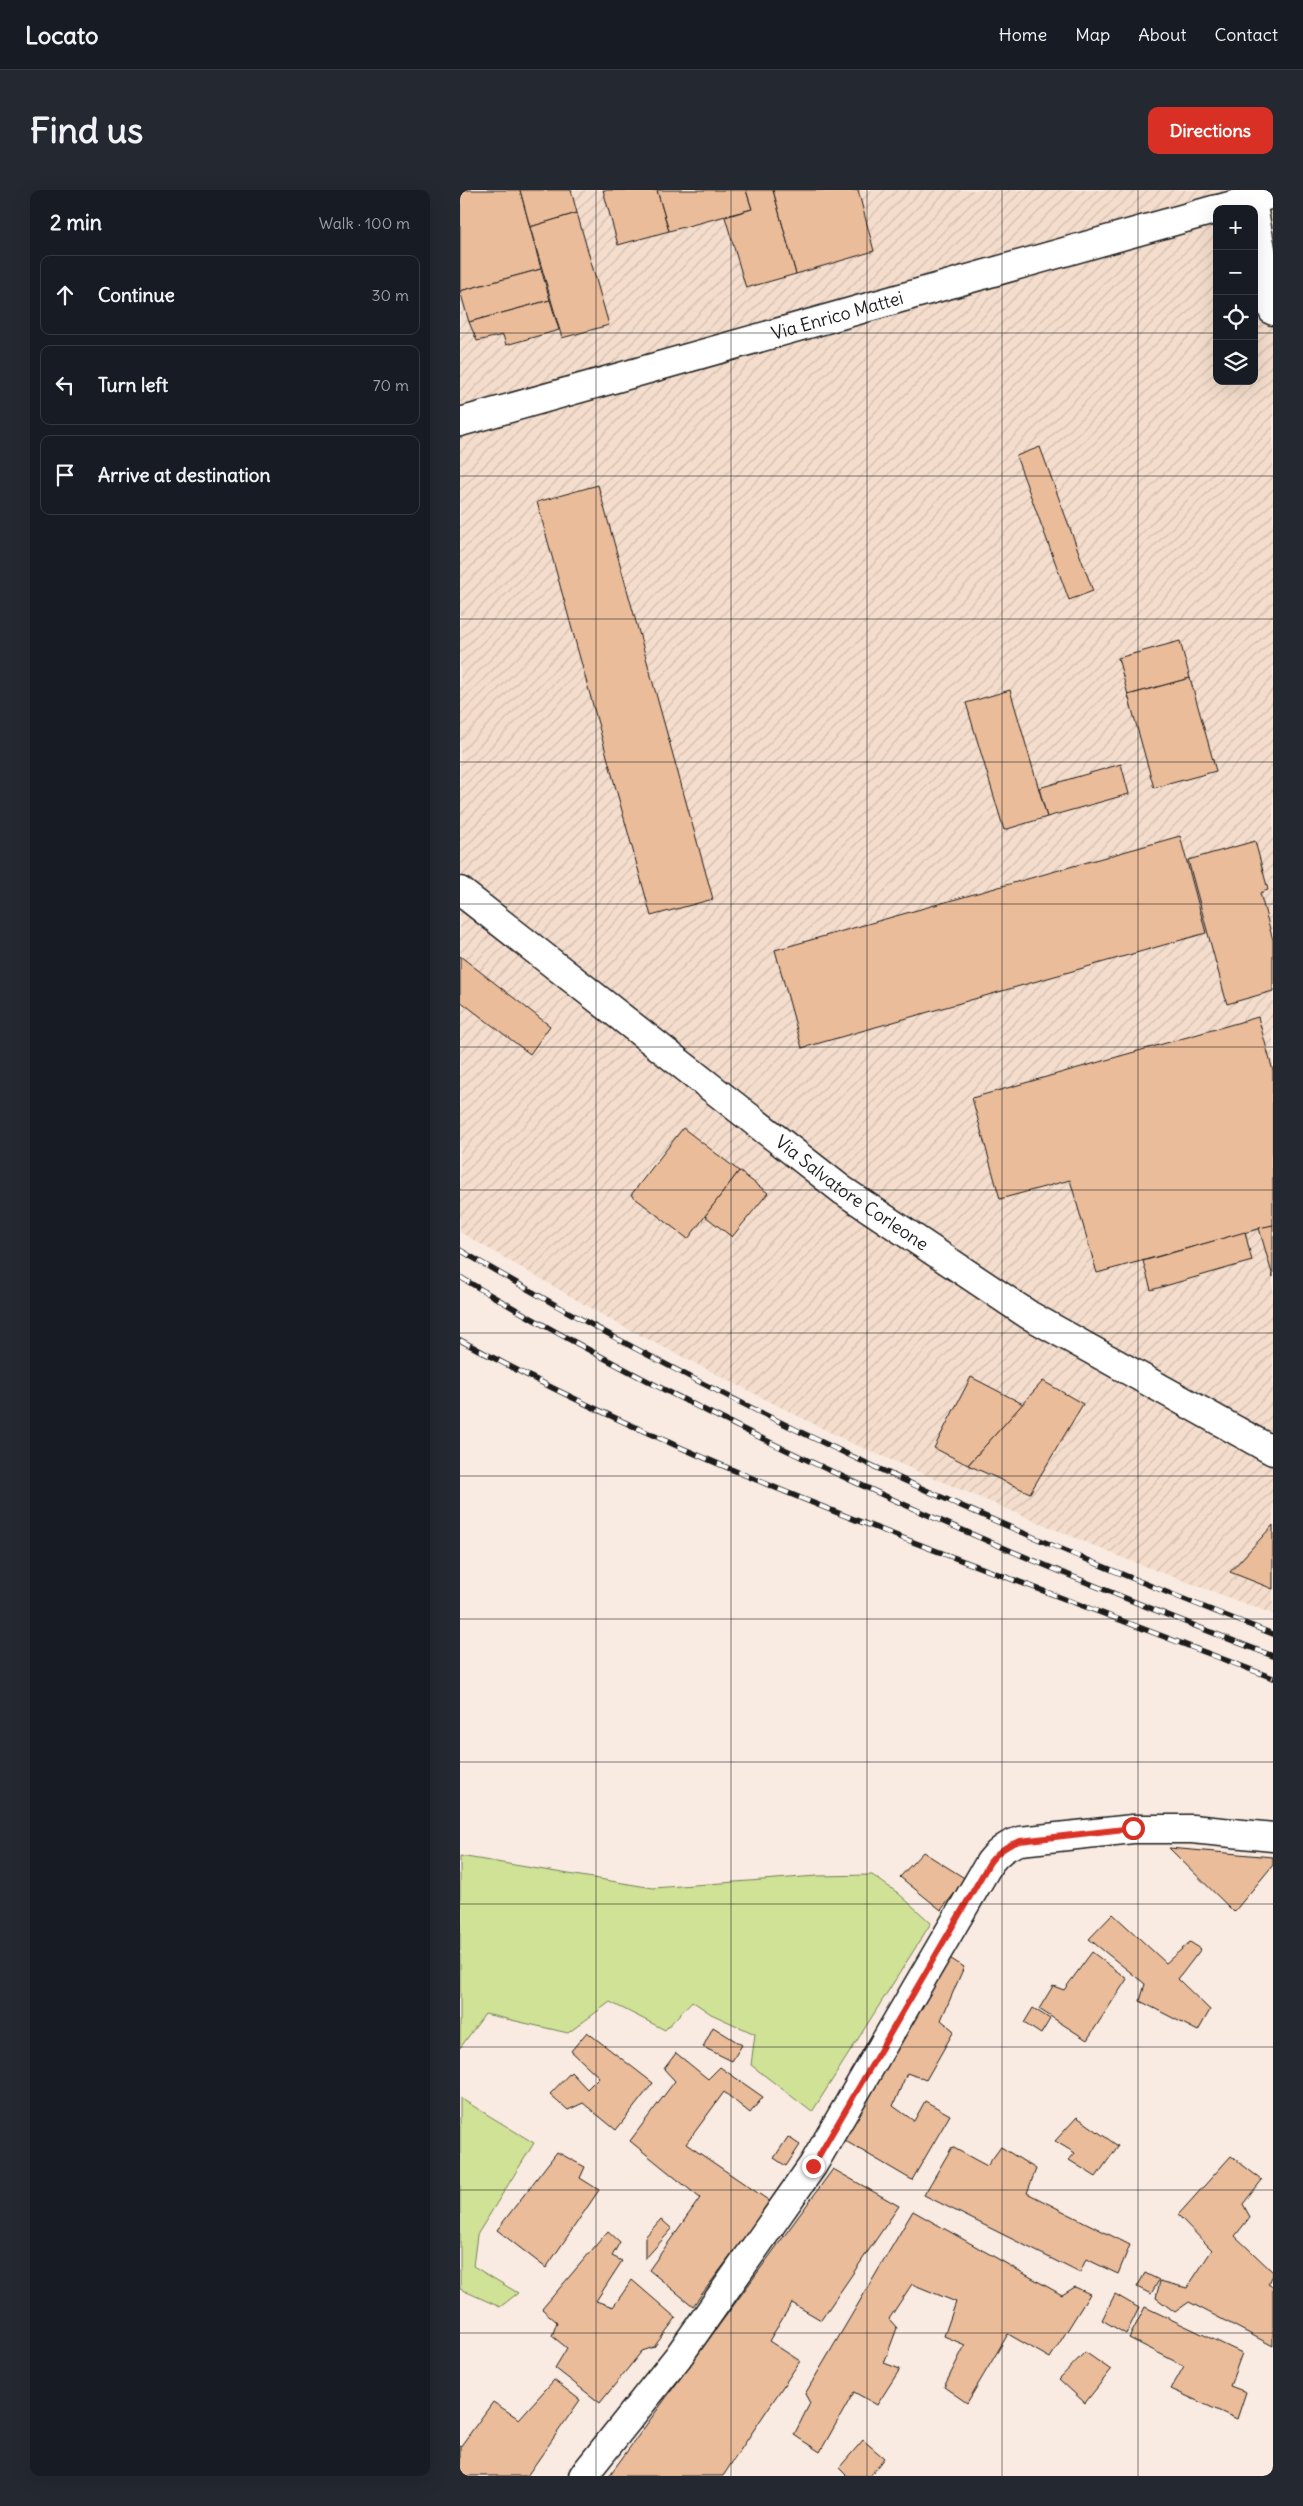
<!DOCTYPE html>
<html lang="en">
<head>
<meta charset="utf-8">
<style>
	body { margin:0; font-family:Delius,sans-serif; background:#242831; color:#f1f3f6 }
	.controls { position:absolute; right:15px; top:15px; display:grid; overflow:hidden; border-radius:10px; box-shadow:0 5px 20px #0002 }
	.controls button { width:45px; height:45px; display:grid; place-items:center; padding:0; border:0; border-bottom:1px solid #363941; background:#171b24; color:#f1f3f6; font:25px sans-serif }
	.stop { position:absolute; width:15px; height:15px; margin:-11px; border:4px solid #d93025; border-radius:50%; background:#fff }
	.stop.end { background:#d93025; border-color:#fff; box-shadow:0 1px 5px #0008 }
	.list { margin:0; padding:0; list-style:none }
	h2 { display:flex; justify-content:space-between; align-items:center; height:65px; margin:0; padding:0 20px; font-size:21px }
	h2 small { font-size:16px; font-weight:400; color:#9ea1a6 }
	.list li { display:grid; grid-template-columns:32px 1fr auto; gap:15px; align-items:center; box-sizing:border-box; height:80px; margin:0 10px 10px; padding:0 10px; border:1px solid #363941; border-radius:10px }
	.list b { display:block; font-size:19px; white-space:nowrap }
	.list em { font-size:16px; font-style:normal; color:#9ea1a6 }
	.icon { flex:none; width:28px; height:28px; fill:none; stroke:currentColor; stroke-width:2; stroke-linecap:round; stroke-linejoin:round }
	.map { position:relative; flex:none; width:813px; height:2286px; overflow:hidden; border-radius:10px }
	header { display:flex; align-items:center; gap:30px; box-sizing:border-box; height:70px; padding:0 25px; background:#171b24; border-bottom:1px solid #363941 }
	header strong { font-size:24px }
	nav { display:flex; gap:28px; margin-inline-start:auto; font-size:18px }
	.intro { display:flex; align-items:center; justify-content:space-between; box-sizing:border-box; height:120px; padding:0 30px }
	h1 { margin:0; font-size:35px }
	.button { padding:12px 22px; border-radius:10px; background:#d93025; color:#fff; font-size:18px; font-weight:700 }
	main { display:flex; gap:30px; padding:0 30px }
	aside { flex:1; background:#171b24; border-radius:10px; box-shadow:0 5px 20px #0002 }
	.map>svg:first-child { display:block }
</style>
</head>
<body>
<header>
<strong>Locato</strong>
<nav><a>Home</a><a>Map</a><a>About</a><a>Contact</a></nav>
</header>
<div class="intro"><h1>Find us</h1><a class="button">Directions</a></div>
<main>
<aside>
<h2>2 min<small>Walk · 100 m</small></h2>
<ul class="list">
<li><svg class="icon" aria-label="ahead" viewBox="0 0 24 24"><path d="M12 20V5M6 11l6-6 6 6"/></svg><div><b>Continue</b></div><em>30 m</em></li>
<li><svg class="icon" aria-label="left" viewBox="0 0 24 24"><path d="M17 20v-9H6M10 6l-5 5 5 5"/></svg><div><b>Turn left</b></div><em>70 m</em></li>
<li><svg class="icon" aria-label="arrive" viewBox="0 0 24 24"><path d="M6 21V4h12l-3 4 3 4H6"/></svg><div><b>Arrive at destination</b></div></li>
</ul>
</aside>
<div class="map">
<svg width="813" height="2286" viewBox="0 0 813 2286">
	<defs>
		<pattern id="industrial-furrows" width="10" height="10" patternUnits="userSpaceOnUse" patternTransform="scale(1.25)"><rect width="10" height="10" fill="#f4ddcc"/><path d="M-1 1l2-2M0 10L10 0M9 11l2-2" fill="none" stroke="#d1bdaf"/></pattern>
	</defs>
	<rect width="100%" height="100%" fill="#f9ebe1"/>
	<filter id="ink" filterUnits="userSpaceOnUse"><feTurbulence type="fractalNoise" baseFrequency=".02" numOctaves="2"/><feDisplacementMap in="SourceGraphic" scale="10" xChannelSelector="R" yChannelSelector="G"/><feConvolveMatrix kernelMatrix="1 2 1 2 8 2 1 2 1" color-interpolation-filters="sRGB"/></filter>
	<g filter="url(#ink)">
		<!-- industrial -->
		<path fill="url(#industrial-furrows)" fill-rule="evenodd" d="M0,0H813V1424L663,1368L391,1253L160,1135L0,1042ZM757,19H794V191H757Z"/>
		<!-- green -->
		<g fill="#cfe296" stroke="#767f59">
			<path d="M0,1666L193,1698L357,1686L412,1685L438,1703L471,1733L352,1922L291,1875L295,1844L251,1824L232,1811L205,1840L150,1812L108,1843L25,1824L0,1858Z"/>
			<path d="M0,1908L74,1953L17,2045L13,2076L58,2103L40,2117L0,2099Z"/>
		</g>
		<!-- building -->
		<g fill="#eabc9a" stroke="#1c1c1c">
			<path d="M0,0H60L81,79L0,101Z"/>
			<path d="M60,0H111L117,23L70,37Z"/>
			<path d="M143,0H197L209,41L158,55Z"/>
			<path d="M197,0H286L292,19L209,41Z"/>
			<path d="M286,0H313L336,84L286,98L265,27L292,19Z"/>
			<path d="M313,0H398L414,61L336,84Z"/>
			<path d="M117,23L149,135L102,148L70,37Z"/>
			<path d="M81,79L90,110L9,132L0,101Z"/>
			<path d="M90,110L99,140L46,155L43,145L17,151L9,132Z"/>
			<path d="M580,257L633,401L609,410L556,266Z"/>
			<path d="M138,295L253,709L191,726L77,312Z"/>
			<path d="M720,451L730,488L668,505L658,468Z"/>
			<path d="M730,488L756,581L694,598L668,505Z"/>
			<path d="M550,500L587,627L544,640L506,513Z"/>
			<path d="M661,574L669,604L587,627L579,598Z"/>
			<path d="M720,646L746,743L342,858L315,760Z"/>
			<path d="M795,651L808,700L800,703L813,750V801L767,814L728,670Z"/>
			<path d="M0,766L90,836L70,864L0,811Z"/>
			<path d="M798,827L813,881V1035L637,1083L610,990L540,1009L512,908Z"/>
			<path d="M223,938L279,981L228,1049L171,1005Z"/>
			<path d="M279,981L308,1003L272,1047L245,1026Z"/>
			<path d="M813,1035V1087L799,1038Z"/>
			<path d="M785,1042L792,1071L691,1100L683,1071Z"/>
			<path d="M511,1187L563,1214L508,1275L474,1258Z"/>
			<path d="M583,1191L623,1214L570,1303L508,1275Z"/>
			<path d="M813,1335V1399L770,1382Z"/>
			<path d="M709,1658L813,1667V1675L774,1722Z"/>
			<path d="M463,1662L506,1689L481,1720L440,1687Z"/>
			<path d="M653,1724L706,1773L730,1752L741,1759L718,1789L750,1820L738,1841L680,1811L685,1794L629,1749Z"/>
			<path d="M632,1762L667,1789L627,1850L579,1819L593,1796L604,1800Z"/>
			<path d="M488,1767L504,1777L481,1830L494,1841L466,1890L447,1883L433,1916L454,1931L465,1911L490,1925L452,1990L382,1949Z"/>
			<path d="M573,1818L590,1829L581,1844L564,1833Z"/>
			<path d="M253,1837L282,1855L272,1871L243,1857Z"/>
			<path d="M127,1842L193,1893L156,1940L123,1913L108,1920L90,1904L111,1882L127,1899L139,1887L111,1861Z"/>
			<path d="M216,1863L248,1889L260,1877L303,1907L290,1923L264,1902L226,1954L311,2012L233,2116L189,2080L240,2008L170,1951L215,1891L204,1879Z"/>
			<path d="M617,1927L658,1956L636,1987L609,1970L615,1963L595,1951Z"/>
			<path d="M328,1947L340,1955L326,1976L314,1968Z"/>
			<path d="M492,1957L527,1976L541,1957L576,1979L567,2003L670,2055L658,2084L626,2069L620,2083L464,2005Z"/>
			<path d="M97,1962L125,1977L120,1988L139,2000L86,2078L37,2040Z"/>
			<path d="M771,1966L802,1990L783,2014L790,2027L775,2046L813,2082L808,2094L813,2097V2156L729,2112L715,2122L696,2108L700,2091L727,2098L752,2060L718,2025Z"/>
			<path d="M373,1979L439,2016L361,2130L332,2113L309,2151L340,2171L263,2286H149Z"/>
			<path d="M453,2021L602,2105L615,2097L630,2104L590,2168L548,2144L507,2213L484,2197L505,2155L484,2146L496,2112L452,2094L429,2129L437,2138L424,2173L440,2179L417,2215L394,2202L360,2262L334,2245L350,2213L345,2204Z"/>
			<path d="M201,2029L212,2039L185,2069V2047Z"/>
			<path d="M148,2041L160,2052L152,2066L162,2071L136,2111L153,2117L172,2090L216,2128L194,2157L182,2161L140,2213L95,2178L107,2158L92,2146L97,2132L82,2119Z"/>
			<path d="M685,2083L699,2090L691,2104L677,2097Z"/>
			<path d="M655,2104L679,2118L666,2144L642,2130Z"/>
			<path d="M685,2117L782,2163L770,2196L786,2202L777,2229L711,2199L724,2176L669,2148Z"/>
			<path d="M625,2162L651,2180L625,2213L599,2189Z"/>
			<path d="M94,2190L120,2210L67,2286H6L0,2281V2257L33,2212L59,2229Z"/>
			<path d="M403,2250L424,2268L410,2286H387L379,2278Z"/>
		</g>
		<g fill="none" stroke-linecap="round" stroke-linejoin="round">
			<defs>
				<g id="minor">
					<path d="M759,19L813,4"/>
					<path d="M794,22L813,121"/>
					<path id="s1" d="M0,232L757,19"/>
					<path d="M123,2286L218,2167L353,1975L530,1672C539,1661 547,1655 560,1651L673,1639H732L813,1647"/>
				</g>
				<g id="tertiary">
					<path id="s2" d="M0,701L382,1000L569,1125L813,1261"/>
				</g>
			</defs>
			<!-- minor casing -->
			<use href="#minor" stroke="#1c1c1c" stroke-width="31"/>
			<!-- tertiary casing -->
			<use href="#tertiary" stroke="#1c1c1c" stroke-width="31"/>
			<!-- minor -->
			<use href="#minor" stroke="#fff" stroke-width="28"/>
			<!-- tertiary -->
			<use href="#tertiary" stroke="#fff" stroke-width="28"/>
			<defs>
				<g id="rail">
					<path d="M0,1060C261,1215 530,1335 813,1444"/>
					<path d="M0,1087C258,1240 533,1359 813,1466"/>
					<path d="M0,1150C186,1251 383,1327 581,1400C659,1429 735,1459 813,1488"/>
				</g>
			</defs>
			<!-- rail casing -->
			<use href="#rail" stroke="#1c1c1c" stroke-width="5.5"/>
			<!-- rail -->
			<use href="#rail" stroke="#fff" stroke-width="4" stroke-dasharray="11" stroke-linecap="butt"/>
		</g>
	</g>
	<g fill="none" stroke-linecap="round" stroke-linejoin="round" filter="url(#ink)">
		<!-- route -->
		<path stroke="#d93025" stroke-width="6" d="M353,1976L530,1672C539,1661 547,1655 560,1651L673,1638"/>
	</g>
	<!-- grid -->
	<path fill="none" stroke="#1c1c1c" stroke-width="1" stroke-opacity="0.55" d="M136,0V2286M271,0V2286M407,0V2286M542,0V2286M678,0V2286M0,143H757M794,143H813M0,286H813M0,429H813M0,572H813M0,714H813M0,857H813M0,1000H813M0,1143H813M0,1286H813M0,1429H813M0,1572H813M0,1714H813M0,1857H813M0,2000H813M0,2143H813"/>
	<g text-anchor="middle" stroke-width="5" stroke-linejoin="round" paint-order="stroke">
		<!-- street labels -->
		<g font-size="18" fill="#1c1c1c" stroke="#fff">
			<text dy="6" stroke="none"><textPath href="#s1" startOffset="392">Via Enrico Mattei</textPath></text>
			<text dy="6" stroke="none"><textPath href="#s2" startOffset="495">Via Salvatore Corleone</textPath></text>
		</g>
	</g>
</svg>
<div class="controls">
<button>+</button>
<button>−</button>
<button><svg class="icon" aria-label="locate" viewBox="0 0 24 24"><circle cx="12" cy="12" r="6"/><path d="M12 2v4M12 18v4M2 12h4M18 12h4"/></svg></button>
<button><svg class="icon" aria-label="layers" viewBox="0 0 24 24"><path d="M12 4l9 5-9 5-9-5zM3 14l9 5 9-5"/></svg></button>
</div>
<div class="stop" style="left:673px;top:1638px"></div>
<div class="stop end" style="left:353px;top:1976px"></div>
</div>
</main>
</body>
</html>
